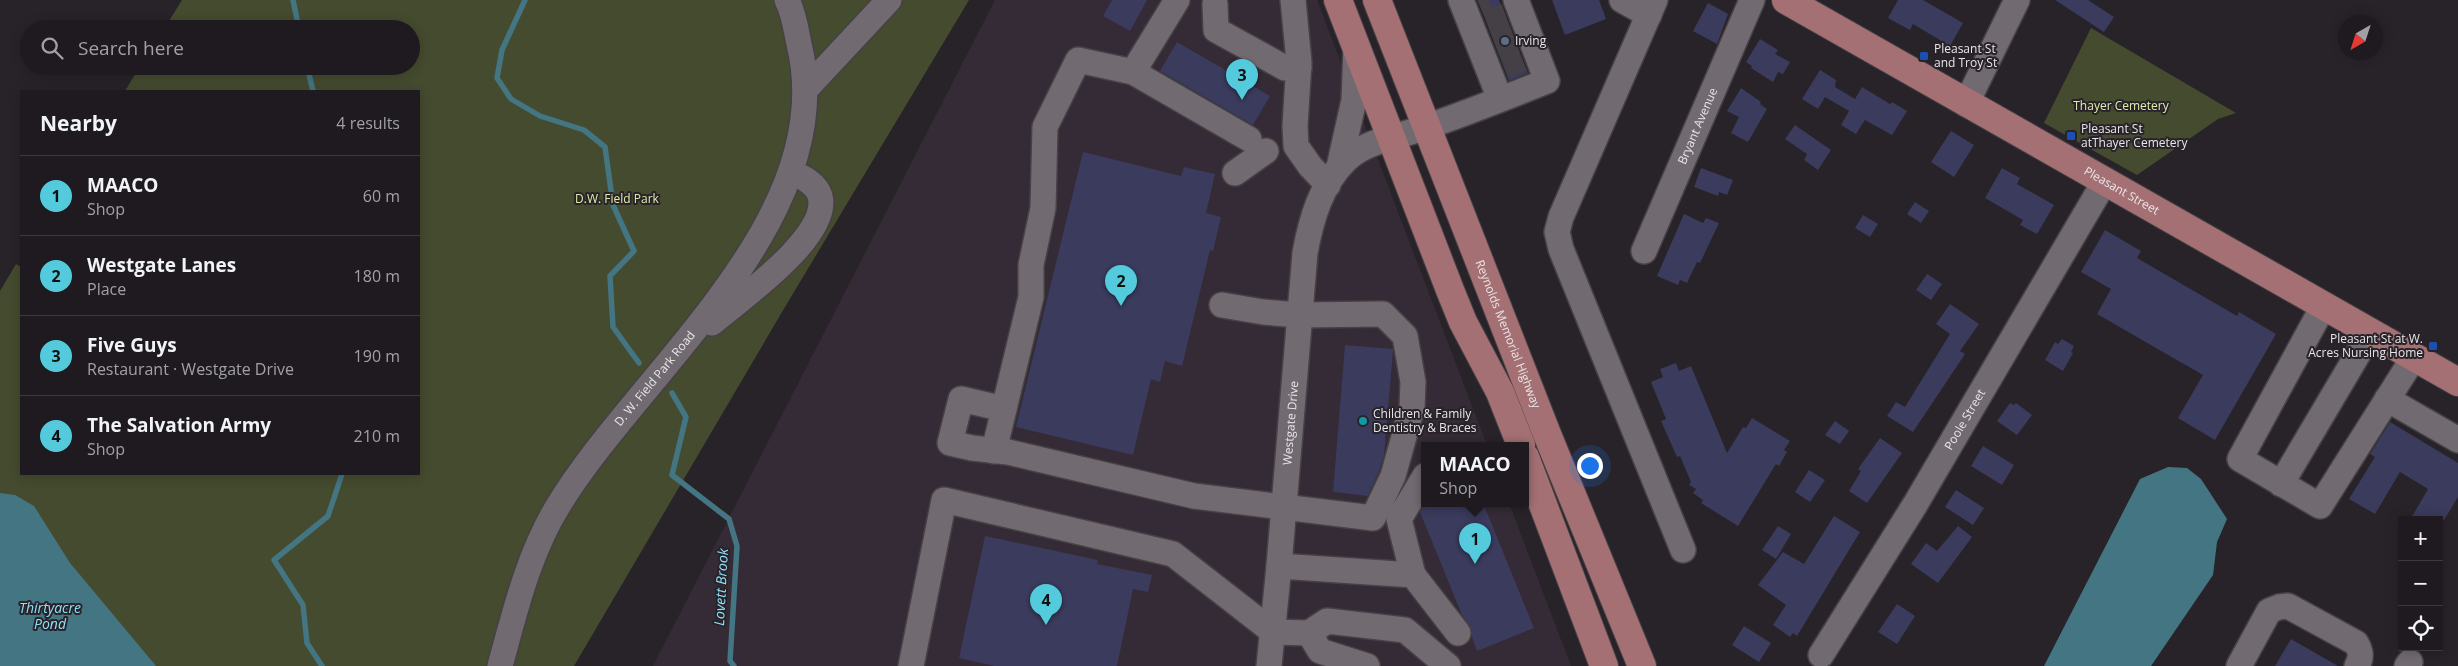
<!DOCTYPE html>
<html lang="en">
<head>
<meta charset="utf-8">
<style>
	body { margin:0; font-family:"Open Sans",sans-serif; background:#262328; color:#f1f3f6 }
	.controls { position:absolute; right:15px; bottom:15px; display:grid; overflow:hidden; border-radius:0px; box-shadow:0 2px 12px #0003 }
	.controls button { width:45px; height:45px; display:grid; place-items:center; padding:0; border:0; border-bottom:1px solid #3c383d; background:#1e1a1f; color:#f1f3f6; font:25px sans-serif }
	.compass { position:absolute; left:2338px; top:15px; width:45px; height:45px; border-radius:50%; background:#1e1a1f; box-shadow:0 2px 12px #0003; rotate:219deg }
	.you { position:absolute; left:1589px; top:465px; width:18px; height:18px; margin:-12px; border:4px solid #fff; border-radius:50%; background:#1a73e8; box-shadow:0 0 0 8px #1a73e833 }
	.badge { display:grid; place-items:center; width:32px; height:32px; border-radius:50%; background:#54cadd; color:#111; font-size:16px; font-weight:700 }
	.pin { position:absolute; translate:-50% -41px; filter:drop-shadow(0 1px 2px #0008) }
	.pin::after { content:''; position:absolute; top:26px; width:18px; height:15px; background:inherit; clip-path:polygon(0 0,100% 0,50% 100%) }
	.popup { position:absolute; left:1421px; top:442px; width:108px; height:65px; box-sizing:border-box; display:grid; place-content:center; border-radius:0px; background:#1e1a1f; filter:drop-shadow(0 1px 4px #0005); font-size:16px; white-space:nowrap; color:#a1a1a4 }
	.popup b { font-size:19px; color:#f1f3f6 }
	.popup::after { content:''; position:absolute; left:50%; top:100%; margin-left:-10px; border:10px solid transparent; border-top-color:#1e1a1f }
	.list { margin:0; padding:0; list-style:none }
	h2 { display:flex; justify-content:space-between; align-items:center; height:65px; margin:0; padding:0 20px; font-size:21px }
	h2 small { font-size:16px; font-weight:400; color:#a1a1a4 }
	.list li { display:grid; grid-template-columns:32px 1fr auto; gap:15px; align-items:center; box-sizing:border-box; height:80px; padding:0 20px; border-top:1px solid #3c383d }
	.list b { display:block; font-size:19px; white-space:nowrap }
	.list p { margin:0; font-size:16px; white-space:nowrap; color:#a1a1a4 }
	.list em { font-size:16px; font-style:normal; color:#a1a1a4 }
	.icon { flex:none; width:28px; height:28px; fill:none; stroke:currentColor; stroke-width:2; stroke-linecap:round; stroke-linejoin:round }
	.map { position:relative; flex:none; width:2458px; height:666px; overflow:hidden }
	.search { position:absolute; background:#1e1a1f; box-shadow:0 2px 12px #0003; left:20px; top:20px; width:400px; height:55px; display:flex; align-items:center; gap:12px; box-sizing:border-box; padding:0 18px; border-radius:28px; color:#a1a1a4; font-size:19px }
	.panel { position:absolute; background:#1e1a1f; box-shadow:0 2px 12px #0003; left:20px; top:90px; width:400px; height:385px; border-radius:0px }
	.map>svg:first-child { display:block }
</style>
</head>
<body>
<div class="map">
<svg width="2458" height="666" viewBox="0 0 2458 666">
	<rect width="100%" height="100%" fill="#282329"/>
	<!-- built -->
	<path fill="#352b36" d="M995,0H1317L1487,445H1425V503H1509L1571,666H653Z"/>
	<!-- green -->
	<g fill="#454b2f">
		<path d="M182,0H969L782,312L574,666H0V291L16,264L21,267V474H419V91H125L140,66H411V29H164Z"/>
		<path d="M2091,28L2236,113L2218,119L2137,175L2044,123Z"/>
	</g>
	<!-- water -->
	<g fill="#437583">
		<path d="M2168,467L2187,468L2201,479L2227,519L2217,542L2213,575L2151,666H2044L2140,479Z"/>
		<path d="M0,493L15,495L34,506L70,563L156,666H0Z"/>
	</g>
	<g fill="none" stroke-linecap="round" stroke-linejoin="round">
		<!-- stream -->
		<g stroke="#437583" stroke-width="5.5">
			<path d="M293,0L299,29"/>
			<path d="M525,0L502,50L497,78L511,99L540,116L584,130L605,147L613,205L634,251L610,276L613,327L639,363"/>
			<path d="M307,66L313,91"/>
			<path d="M672,393L686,417L672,475L729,519L737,546L730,661L734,666"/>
			<path d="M322,666L307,643L303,605L274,560L328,516L342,474"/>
		</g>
	</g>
	<!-- building -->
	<g fill="#3a3b5d">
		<path d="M1112,0H1147L1130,31L1103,16Z"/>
		<path d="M1478,0H1499L1528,73L1509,81Z"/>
		<path d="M1552,0H1599L1606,19L1565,35Z"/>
		<path d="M1898,0H1923L1963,23L1950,46L1913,24L1910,30L1888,18Z"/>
		<path d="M2055,0H2088L2114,17L2104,32Z"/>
		<path d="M1708,3L1728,14L1717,44L1693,31Z"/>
		<path d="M1760,39L1778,50L1775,54L1790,62L1783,74L1778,72L1773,82L1751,68L1752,66L1746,62Z"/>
		<path d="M1177,42L1270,96L1253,125L1160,71Z"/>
		<path d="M1820,70L1836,80L1835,87L1855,99L1862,87L1890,104L1892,102L1907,111L1892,135L1865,120L1856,134L1841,125L1849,111L1825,97L1818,109L1802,99Z"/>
		<path d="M1741,88L1761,102L1760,104L1767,109L1748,142L1731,133L1739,117L1727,111Z"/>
		<path d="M1795,125L1831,150L1818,170L1804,160L1807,154L1785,139Z"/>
		<path d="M1951,131L1974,145L1954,177L1931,162Z"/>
		<path d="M1083,152L1181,176L1184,167L1215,174L1206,213L1221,217L1213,251L1210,250L1182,366L1165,361L1160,382L1151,379L1133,455L1016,427Z"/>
		<path d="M1701,168L1733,180L1727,195L1719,192L1718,196L1694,187Z"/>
		<path d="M2002,168L2020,178L2017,184L2054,205L2037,234L2020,225L2023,220L1985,198Z"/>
		<path d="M1915,202L1929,211L1921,223L1907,214Z"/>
		<path d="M1684,214L1703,223L1706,218L1719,223L1700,263L1697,262L1687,283L1680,280L1678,285L1657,276Z"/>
		<path d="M1863,215L1878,224L1870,237L1855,228Z"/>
		<path d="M2105,230L2141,251L2137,258L2237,316L2239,312L2276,334L2215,440L2178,418L2203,375L2097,314L2111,289L2081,272Z"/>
		<path d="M1927,274L1942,284L1931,300L1916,290Z"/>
		<path d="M1950,304L1979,324L1960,351L1965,354L1913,432L1887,416L1896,402L1905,407L1950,334L1936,324Z"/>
		<path d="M2062,339L2074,346L2071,352L2073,353L2063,371L2045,360L2055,342L2058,344Z"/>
		<path d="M1345,345L1393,349V351L1384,456L1379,471L1368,496L1333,492Z"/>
		<path d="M1676,363L1679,371L1691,366L1727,453L1743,427L1746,428L1752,418L1790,441L1784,450L1787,452L1779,466L1776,464L1738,526L1701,503L1703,500L1693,493L1696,489L1689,485L1691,482L1680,456L1677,457L1661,421L1666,419L1651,382L1663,377L1660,369Z"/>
		<path d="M2010,403L2014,405L2016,403L2032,415L2017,435L1997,421Z"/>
		<path d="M1835,421L1849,431L1840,444L1825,435Z"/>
		<path d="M2390,422L2458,463V497L2444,520H2410L2428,489L2400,472L2375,514L2349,499L2375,457L2370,454Z"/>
		<path d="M1880,438L1902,453L1867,503L1849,491L1861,471L1858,469Z"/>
		<path d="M1983,446L2014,465L2002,485L1971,466Z"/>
		<path d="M1809,470L1825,480L1810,502L1795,492Z"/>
		<path d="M1956,490L1984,508L1973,525L1945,507Z"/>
		<path d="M1426,503H1483L1534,628L1477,651L1472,637V631L1462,615L1420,512Z"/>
		<path d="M1834,516L1860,532L1797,636L1793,633L1790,637L1773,625L1786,605L1758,585L1783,552L1804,564Z"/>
		<path d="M1778,526L1791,534L1776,559L1762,550Z"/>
		<path d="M1958,526L1972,537L1938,583L1911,564L1926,543L1937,551Z"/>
		<path d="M985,536L1098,560L1097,564L1152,575L1148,592L1133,589L1117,666H995L959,658Z"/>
		<path d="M1897,604L1915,616L1897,644L1878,632Z"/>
		<path d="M1744,626L1771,643L1759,662L1732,645Z"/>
		<path d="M2291,639L2338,666H2275Z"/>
	</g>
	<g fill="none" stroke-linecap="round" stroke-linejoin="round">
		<!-- minor-tunnel -->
		<g stroke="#454046" stroke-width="25" stroke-dasharray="25 12" stroke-linecap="butt">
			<path d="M1479,4L1488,0"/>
			<path d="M1487,23L1506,16"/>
			<path d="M1495,44L1514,37"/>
			<path d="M1504,66L1522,59"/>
		</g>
		<defs>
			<g id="minor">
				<path d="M1293,0L1299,62L1295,126L1296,146L1310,166L1328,185"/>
				<path d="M1461,0L1500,99"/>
				<path d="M1622,0L1649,15"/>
				<path d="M1655,0L1561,217L1557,232L1561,249L1683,550"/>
				<path d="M1215,4L1216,30L1285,68H1299"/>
				<path d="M1133,72L1177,0"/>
				<path d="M805,90L889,0"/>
				<path d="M1966,104L2017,0"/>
				<path d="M1339,167L1354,100L1356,48"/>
				<path d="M1235,173L1266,151"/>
				<path id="s1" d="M1644,251L1752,0"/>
				<path d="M1222,305L1263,312L1299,315L1383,314L1405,336L1413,382L1412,408L1393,476L1373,518L1194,496L1008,452L972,448L950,443L961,399L1004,409L1031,297V265L1043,208L1045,127L1078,60L1133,72L1249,139"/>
				<path d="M2324,305L2240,459L2320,506L2414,357"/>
				<path d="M712,323C739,300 831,236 820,196C816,183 802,177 791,172"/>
				<path d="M2387,399L2458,440"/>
				<path d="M994,451L1004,409"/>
				<path d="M2281,484L2371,332"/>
				<path d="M1279,566L1413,575L1458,633"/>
				<path d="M1413,575L1399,519L1425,476"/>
				<path id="s2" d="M1821,655L1916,503L2105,181"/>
				<path id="s3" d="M500,666C515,612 528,555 558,506C639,372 842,218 799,44C796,30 794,13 787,0"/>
				<path d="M911,666L944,500L1173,554L1273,632L1309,633"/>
				<path id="s4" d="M1269,666L1279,566L1305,253C1311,220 1321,184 1346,160C1366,140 1400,137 1426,127C1467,113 1507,97 1547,81L1516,0"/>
				<path d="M1367,666L1320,651L1309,633L1327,621L1405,630L1448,666"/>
				<path d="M2239,666L2269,611L2279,607L2288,606L2356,643C2361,651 2362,657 2357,666"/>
				<path d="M2407,666L2410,662"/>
			</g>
			<g id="major">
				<path d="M1338,0L1450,290L1463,322L1500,392L1521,445"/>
				<path id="s5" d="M1377,0L1547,434L1642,666"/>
				<path id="s6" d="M1786,0L2458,382"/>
				<path d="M1525,457L1604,666"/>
			</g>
		</defs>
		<!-- minor casing -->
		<use href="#minor" stroke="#454145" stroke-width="28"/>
		<!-- major casing -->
		<use href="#major" stroke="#454145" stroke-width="30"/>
		<!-- minor -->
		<use href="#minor" stroke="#716b71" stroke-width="25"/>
		<!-- major -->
		<use href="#major" stroke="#a47073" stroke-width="28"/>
	</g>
	<!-- markers -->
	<circle fill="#5c6f8a" stroke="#282329" stroke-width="2" cx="1505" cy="41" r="5"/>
	<g fill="#1a4fb4" stroke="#282329" stroke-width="2">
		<rect x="1919" y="51" width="10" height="10" rx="2.5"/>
		<rect x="2066" y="131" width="10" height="10" rx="2.5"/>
		<rect x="2428" y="341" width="10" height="10" rx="2.5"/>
	</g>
	<circle fill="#0f9aa8" stroke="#282329" stroke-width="2" cx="1363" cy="421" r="5"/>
	<g text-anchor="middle" stroke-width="4" stroke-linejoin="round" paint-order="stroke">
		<!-- poi labels -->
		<g font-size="12" fill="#e9e6e9" stroke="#282329" text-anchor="start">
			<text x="1515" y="45">Irving</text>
			<text x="1934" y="53">Pleasant St<tspan x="1934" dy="14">and Troy St</tspan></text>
			<text x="2081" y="133">Pleasant St<tspan x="2081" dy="14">atThayer Cemetery</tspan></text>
			<text x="2423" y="343" text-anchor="end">Pleasant St at W.<tspan x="2423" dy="14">Acres Nursing Home</tspan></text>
			<text x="1373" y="418">Children &amp; Family<tspan x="1373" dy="14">Dentistry &amp; Braces</tspan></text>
		</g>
		<!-- park labels -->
		<g font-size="12" fill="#e0edaa" stroke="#282329">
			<text x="2121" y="110">Thayer Cemetery</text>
			<text x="617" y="203">D.W. Field Park</text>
		</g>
		<!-- street labels -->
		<g font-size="12" fill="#e9e6e9" stroke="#282329">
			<text dy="4" stroke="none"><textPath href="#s1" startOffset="136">Bryant Avenue</textPath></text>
			<text dy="4" stroke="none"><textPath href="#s6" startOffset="386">Pleasant Street</textPath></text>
			<text dy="4" stroke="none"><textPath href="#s5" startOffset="359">Reynolds Memorial Highway</textPath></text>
			<text dy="4" stroke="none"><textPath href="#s3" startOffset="331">D. W. Field Park Road</textPath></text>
			<text dy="4" stroke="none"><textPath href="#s2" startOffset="276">Poole Street</textPath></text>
			<text dy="4" stroke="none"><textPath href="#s4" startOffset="244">Westgate Drive</textPath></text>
		</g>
		<!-- water labels -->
		<g font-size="14" font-style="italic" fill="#8de1f9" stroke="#282329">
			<text transform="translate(721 587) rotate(-87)" y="5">Lovett Brook</text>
			<text x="50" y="613">Thirtyacre<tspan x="50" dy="16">Pond</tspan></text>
		</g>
	</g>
</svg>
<div class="controls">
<button>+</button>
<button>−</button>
<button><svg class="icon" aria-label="locate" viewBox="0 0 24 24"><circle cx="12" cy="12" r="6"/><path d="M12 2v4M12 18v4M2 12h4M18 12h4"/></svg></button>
</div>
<svg class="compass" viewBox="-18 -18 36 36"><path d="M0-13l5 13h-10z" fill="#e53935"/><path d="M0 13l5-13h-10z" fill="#a1a1a4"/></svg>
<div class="you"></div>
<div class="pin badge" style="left:1475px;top:564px">1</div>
<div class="popup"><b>MAACO</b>Shop</div>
<div class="pin badge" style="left:1121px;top:306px">2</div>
<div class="pin badge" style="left:1242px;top:100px">3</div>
<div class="pin badge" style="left:1046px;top:625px">4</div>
<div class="search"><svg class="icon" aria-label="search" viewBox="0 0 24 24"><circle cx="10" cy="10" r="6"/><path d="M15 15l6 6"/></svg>Search here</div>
<section class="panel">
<h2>Nearby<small>4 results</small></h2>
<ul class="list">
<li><span class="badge">1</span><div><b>MAACO</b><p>Shop</p></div><em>60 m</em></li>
<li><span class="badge">2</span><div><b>Westgate Lanes</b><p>Place</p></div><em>180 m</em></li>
<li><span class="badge">3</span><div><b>Five Guys</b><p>Restaurant · Westgate Drive</p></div><em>190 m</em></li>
<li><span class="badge">4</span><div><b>The Salvation Army</b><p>Shop</p></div><em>210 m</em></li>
</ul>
</section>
</div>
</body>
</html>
